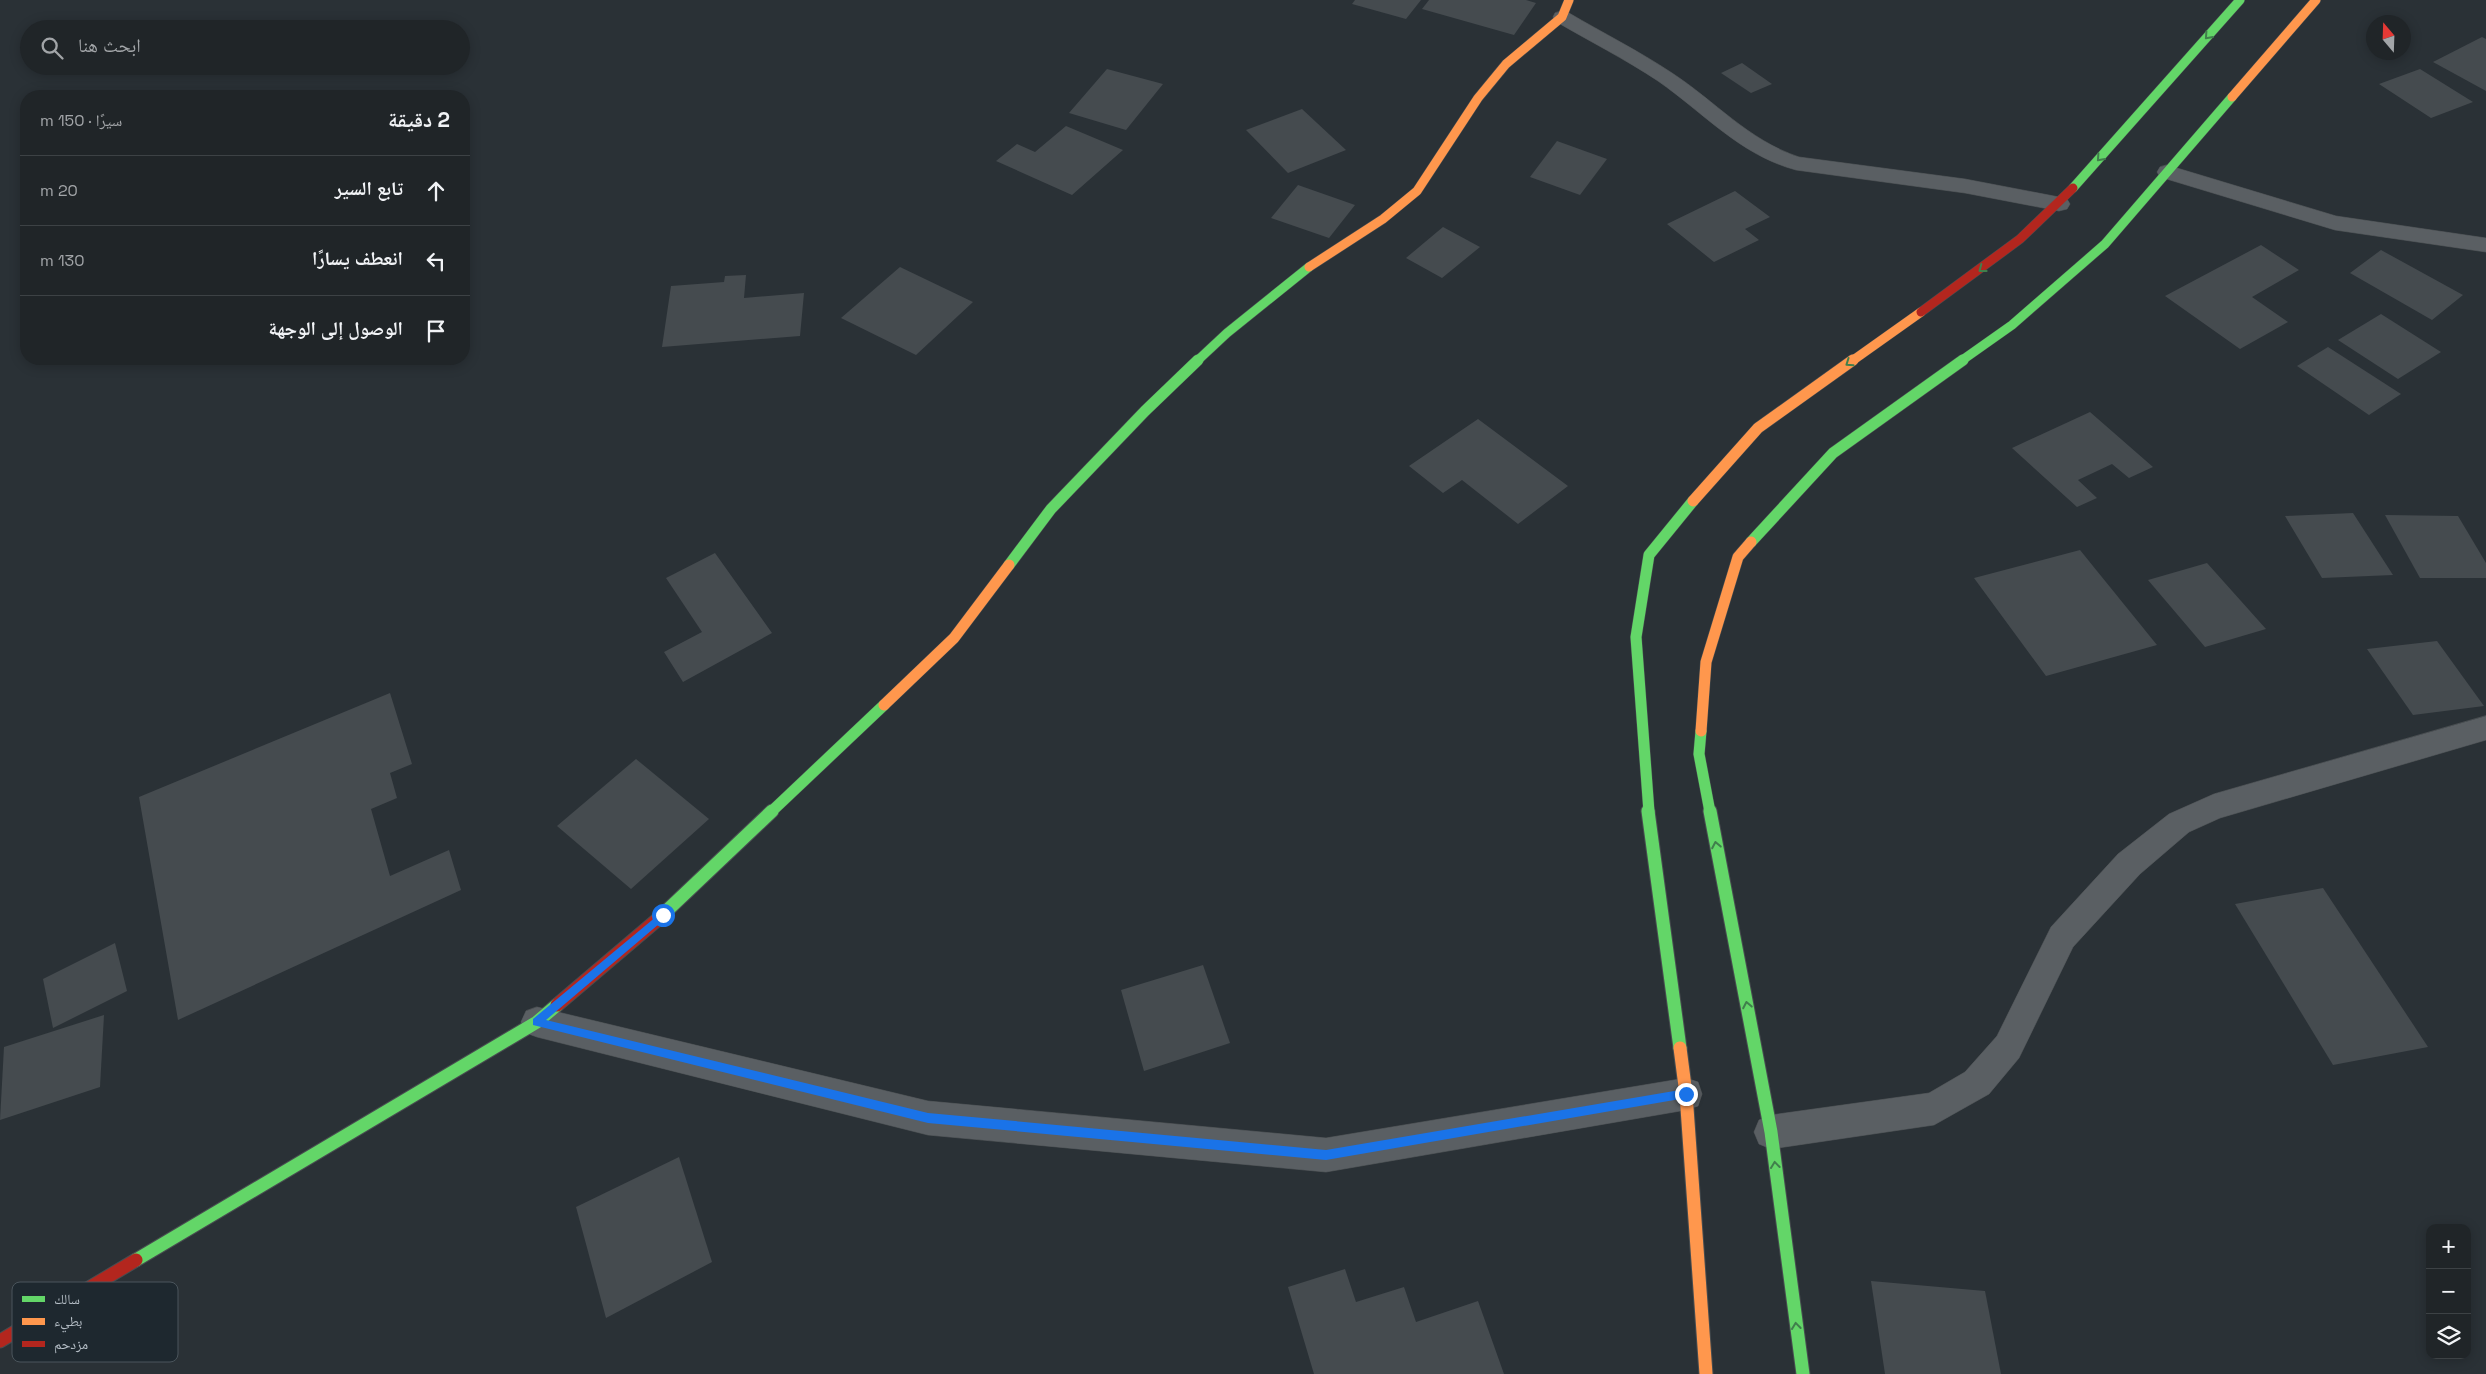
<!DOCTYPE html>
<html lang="ar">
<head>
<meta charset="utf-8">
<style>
	body { margin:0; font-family:"Space Grotesk","Noto Naskh Arabic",sans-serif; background:#282d30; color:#f1f3f6; direction:rtl }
	.controls { position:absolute; right:15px; bottom:15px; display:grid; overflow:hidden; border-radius:10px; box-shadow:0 2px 12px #0003 }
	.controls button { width:45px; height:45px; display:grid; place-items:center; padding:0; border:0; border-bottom:1px solid #3d4245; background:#202528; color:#f1f3f6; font:25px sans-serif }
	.compass { position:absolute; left:2366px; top:15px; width:45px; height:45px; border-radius:50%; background:#202528; box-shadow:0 2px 12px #0003; rotate:341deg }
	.stop { position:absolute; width:15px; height:15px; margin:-11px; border:4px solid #1a73e8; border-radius:50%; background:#fff }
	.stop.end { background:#1a73e8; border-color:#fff; box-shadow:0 1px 5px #0008 }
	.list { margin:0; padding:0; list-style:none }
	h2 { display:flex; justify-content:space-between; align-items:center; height:65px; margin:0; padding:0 20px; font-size:21px }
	h2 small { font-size:16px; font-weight:400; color:#a2a5a8 }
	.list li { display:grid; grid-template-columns:32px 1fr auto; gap:15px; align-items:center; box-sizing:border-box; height:70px; padding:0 20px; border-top:1px solid #3d4245 }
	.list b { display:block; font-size:19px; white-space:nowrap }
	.list em { font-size:16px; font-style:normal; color:#a2a5a8 }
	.icon { flex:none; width:28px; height:28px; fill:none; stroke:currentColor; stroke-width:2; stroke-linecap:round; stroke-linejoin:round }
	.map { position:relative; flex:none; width:2486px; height:1374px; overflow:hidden; direction:ltr }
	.search { position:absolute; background:#202528; box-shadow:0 2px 12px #0003; left:20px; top:20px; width:450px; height:55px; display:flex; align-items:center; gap:12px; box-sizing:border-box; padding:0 18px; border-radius:28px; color:#a2a5a8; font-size:19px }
	.panel { position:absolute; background:#202528; box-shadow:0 2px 12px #0003; left:20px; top:90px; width:450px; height:275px; border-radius:20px; direction:rtl }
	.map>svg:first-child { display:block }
</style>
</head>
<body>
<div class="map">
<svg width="2486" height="1374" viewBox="0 0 2486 1374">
	<rect width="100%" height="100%" fill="#2a3136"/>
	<!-- building -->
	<g fill="#454b4f">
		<path d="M1355,0H1421L1406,19L1352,4Z"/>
		<path d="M1429,0H1526L1536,3L1514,35L1422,9Z"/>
		<path d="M2482,37L2486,39V91L2433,62Z"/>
		<path d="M1742,63L1772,84L1751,93L1721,73Z"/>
		<path d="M1107,69L1163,84L1126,130L1069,113Z"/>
		<path d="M2420,69L2473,102L2431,118L2379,84Z"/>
		<path d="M1302,109L1346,150L1288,173L1246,130Z"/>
		<path d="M1066,126L1123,150L1072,195L996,161L1017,144L1035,152Z"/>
		<path d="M1557,141L1607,159L1580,195L1530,177Z"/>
		<path d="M1298,185L1355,205L1329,238L1271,218Z"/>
		<path d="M1735,191L1770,217L1745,229L1759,240L1714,262L1667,224Z"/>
		<path d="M1443,227L1480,247L1442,278L1406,258Z"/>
		<path d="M2261,245L2299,270L2252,297L2288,322L2240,349L2165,296Z"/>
		<path d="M2381,250L2463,295L2432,320L2350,273Z"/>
		<path d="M900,267L973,302L916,355L841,318Z"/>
		<path d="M746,275L744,298L804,293L800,336L662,347L671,286L724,282L725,276Z"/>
		<path d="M2381,314L2441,352L2398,379L2338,340Z"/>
		<path d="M2328,347L2401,394L2369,415L2297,366Z"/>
		<path d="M2090,412L2153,467L2129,478L2112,464L2078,480L2097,498L2077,507L2012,448Z"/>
		<path d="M1478,419L1568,486L1518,524L1462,480L1443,493L1409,466Z"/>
		<path d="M2353,513L2393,575L2322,578L2285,516Z"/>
		<path d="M2385,515L2458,516L2486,563V578H2420Z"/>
		<path d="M2080,550L2157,645L2046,676L1974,578Z"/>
		<path d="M715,553L772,633L683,682L664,652L702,632L666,578Z"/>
		<path d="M2207,563L2266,629L2205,647L2148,580Z"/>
		<path d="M2437,641L2484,706L2413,715L2367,649Z"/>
		<path d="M390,693L412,764L390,773L397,798L371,809L390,876L449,850L461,890L178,1020L139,797Z"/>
		<path d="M636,759L709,819L631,889L557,826Z"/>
		<path d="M2323,888L2428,1047L2333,1065L2235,904Z"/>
		<path d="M115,943L127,991L53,1028L43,979Z"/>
		<path d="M1203,965L1230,1043L1144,1071L1121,990Z"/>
		<path d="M104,1015L100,1087L0,1120L4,1047Z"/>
		<path d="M679,1157L712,1262L606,1318L576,1207Z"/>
		<path d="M1345,1269L1356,1302L1404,1287L1416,1322L1478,1301L1504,1374H1314L1288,1287Z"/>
		<path d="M1871,1281L1985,1291L2001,1374H1885Z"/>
	</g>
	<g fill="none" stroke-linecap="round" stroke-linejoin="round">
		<defs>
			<path id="lane" d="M1562,11L1569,13C1603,33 1639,51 1672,73C1715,101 1748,140 1799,157L1965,179L2059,197L2067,199L2070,204L2067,209L2059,211L1965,193L1796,170C1740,155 1704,113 1658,81C1625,59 1589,41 1555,21L1553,17L1555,13Z"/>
			<g id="street">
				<path d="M2167,165L2336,216L2486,238V252L2335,230L2160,177L2157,172L2160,167Z"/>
				<path d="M2486,716V740L2220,818L2189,832L2140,874L2073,947L2019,1058L1989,1094L1934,1125L1771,1149L1759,1144L1754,1132L1759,1120L1771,1115L1929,1093L1965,1072L1997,1036L2051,927L2118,854L2169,814L2214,794Z"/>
				<path d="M537,1007L928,1101L1326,1138L1686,1078L1698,1082L1702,1094L1698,1106L1686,1110L1326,1172L928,1135L537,1037L526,1033L521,1022L526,1011Z"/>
			</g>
			<g id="fast-far2">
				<path d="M2073,188L2240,0"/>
				<path d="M1197,361L1227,333L1309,267"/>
				<path d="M1961,361L2012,325L2105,244L2232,97"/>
			</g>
			<g id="fast-far1">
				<path d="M1751,542L1833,453L1963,360"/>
				<path d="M1009,565L1051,509L1145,411L1198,360"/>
				<path d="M1701,731L1699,754L1710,812"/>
				<path d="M771,812L884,705"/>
				<path d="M1649,812L1636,637L1649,555L1693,501"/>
			</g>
			<g id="fast">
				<path d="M1648,811L1680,1048"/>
				<path d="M1710,811L1771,1132L1803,1374"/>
				<path d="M657,920L772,811"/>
				<path d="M136,1260L537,1022L557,1005"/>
			</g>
			<g id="slow-far2">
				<path d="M2232,97L2316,0"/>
				<path d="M1309,267L1383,219L1417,191L1478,98L1506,64L1562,17L1569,0"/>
				<path d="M1852,361L1921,312"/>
			</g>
			<g id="slow-far1">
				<path d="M1693,501L1758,428L1853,360"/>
				<path d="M884,705L954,638L1009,565"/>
				<path d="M1701,731L1706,662L1738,557L1751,542"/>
			</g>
			<path id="slow" d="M1680,1048L1686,1094L1706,1374"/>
			<path id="jam-far1" d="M1921,312L2020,239L2073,188"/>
			<g id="jam">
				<path d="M557,1005L657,920"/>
				<path d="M0,1341L136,1260"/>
			</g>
		</defs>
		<!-- lane casing -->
		<use href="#lane" stroke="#484d50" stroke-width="1"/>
		<!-- street casing -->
		<use href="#street" stroke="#484d50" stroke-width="1"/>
		<!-- fast-far2 casing -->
		<use href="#fast-far2" stroke="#484d50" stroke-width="10"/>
		<!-- fast-far1 casing -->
		<use href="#fast-far1" stroke="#484d50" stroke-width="12"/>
		<!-- fast casing -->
		<use href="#fast" stroke="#484d50" stroke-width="15"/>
		<!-- slow-far2 casing -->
		<use href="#slow-far2" stroke="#484d50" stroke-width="10"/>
		<!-- slow-far1 casing -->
		<use href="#slow-far1" stroke="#484d50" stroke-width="12"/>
		<!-- slow casing -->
		<use href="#slow" stroke="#484d50" stroke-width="15"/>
		<!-- jam-far1 casing -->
		<use href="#jam-far1" stroke="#484d50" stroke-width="10"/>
		<!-- jam casing -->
		<use href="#jam" stroke="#484d50" stroke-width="15"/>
		<!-- lane -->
		<use href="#lane" fill="#5a5f63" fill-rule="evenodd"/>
		<!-- street -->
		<use href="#street" fill="#5a5f63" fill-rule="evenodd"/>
		<!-- fast-far2 -->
		<use href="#fast-far2" stroke="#63d668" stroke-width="9"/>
		<!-- fast-far1 -->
		<use href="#fast-far1" stroke="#63d668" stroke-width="11"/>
		<!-- fast -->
		<use href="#fast" stroke="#63d668" stroke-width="13"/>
		<!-- slow-far2 -->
		<use href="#slow-far2" stroke="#ff974d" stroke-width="9"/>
		<!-- slow-far1 -->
		<use href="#slow-far1" stroke="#ff974d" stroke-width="11"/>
		<!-- slow -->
		<use href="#slow" stroke="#ff974d" stroke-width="13"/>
		<!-- jam-far1 -->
		<use href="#jam-far1" stroke="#b3261e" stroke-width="9"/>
		<!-- jam -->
		<use href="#jam" stroke="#b3261e" stroke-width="13"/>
	</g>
	<!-- one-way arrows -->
	<defs><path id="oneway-chevron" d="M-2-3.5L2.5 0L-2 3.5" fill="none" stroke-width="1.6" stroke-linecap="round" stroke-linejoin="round" transform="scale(1.25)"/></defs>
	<g stroke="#407f4c">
		<use href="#oneway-chevron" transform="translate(2208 36) rotate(132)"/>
		<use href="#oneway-chevron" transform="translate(2100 158) rotate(132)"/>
		<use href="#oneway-chevron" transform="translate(1982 269) rotate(143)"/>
		<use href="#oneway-chevron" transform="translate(1849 363) rotate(145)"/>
		<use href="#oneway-chevron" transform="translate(1716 845) rotate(-101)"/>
		<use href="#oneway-chevron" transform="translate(1747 1005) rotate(-101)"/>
		<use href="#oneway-chevron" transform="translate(1775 1165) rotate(-97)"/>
		<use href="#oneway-chevron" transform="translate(1796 1326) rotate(-97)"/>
	</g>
	<!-- route -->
	<path fill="#1a73e8" d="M663,911L666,912V918L546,1020L928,1113L1326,1150L1686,1089L1691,1094L1686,1098L1326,1160L928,1123L533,1025V1019Z"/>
	<!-- legend -->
	<rect x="12" y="1282" width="166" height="80" rx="8" fill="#1e282f" stroke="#4b555c" stroke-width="1"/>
	<rect x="22" y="1296" width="23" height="6" fill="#63d668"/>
	<rect x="22" y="1318" width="23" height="7" fill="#ff974d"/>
	<rect x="22" y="1341" width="23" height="6" fill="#b3261e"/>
	<g font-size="14" fill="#b5bec6">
		<text x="54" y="1304">سالك</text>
		<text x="54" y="1326">بطيء</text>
		<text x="54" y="1349">مزدحم</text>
	</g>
</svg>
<div class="controls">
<button>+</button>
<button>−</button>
<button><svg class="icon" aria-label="layers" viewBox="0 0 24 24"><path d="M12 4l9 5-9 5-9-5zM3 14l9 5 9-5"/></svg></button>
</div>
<svg class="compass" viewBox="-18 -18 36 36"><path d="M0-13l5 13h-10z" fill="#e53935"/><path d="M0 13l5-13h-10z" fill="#a2a5a8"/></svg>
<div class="stop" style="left:663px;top:915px"></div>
<div class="stop end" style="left:1686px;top:1094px"></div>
<div class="search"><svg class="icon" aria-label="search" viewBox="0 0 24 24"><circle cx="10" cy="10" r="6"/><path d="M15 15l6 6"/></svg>ابحث هنا</div>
<section class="panel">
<h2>2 دقيقة<small>سيرًا · 150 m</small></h2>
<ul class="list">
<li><svg class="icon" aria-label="ahead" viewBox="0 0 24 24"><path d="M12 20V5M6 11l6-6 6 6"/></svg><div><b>تابع السير</b></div><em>20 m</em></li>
<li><svg class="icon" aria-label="left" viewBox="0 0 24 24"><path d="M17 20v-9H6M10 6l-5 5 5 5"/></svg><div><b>انعطف يسارًا</b></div><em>130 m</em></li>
<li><svg class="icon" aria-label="arrive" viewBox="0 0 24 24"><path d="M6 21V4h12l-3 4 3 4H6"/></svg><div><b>الوصول إلى الوجهة</b></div></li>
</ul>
</section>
</div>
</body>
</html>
